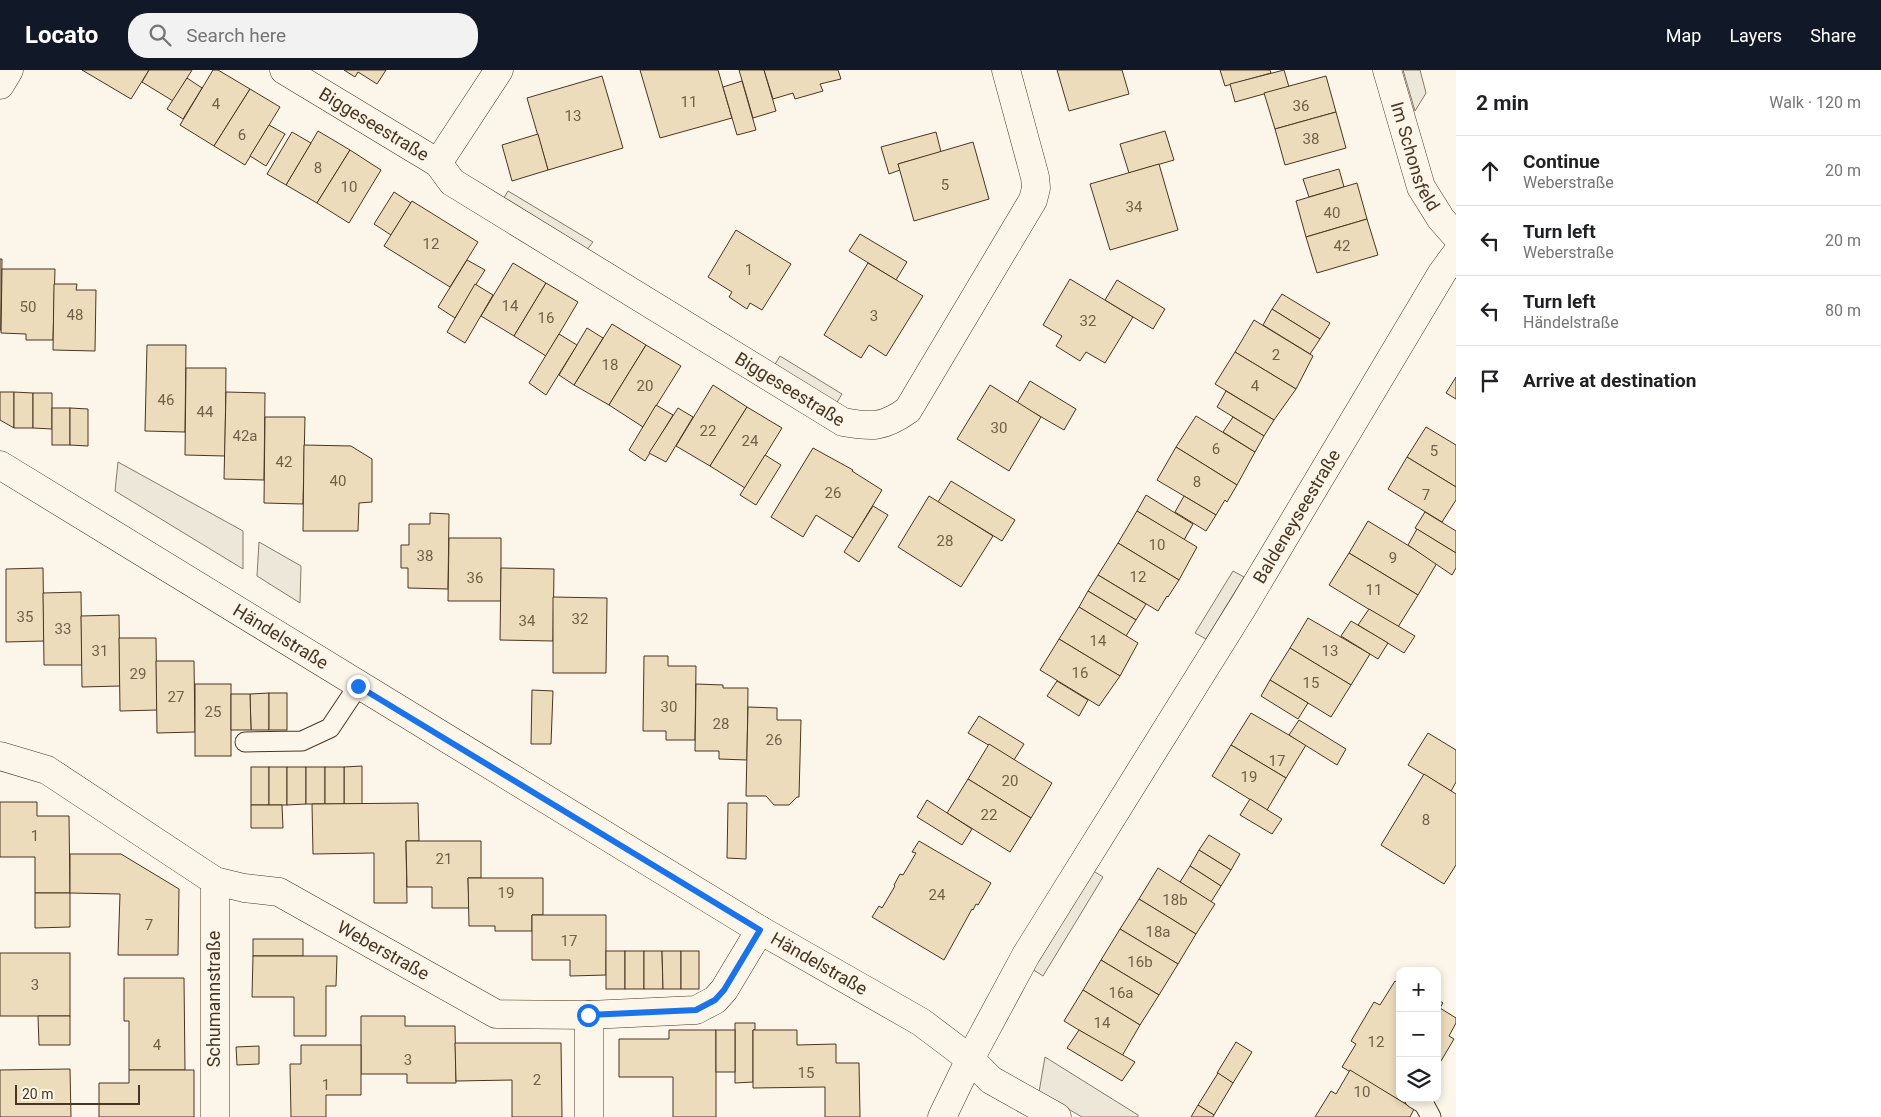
<!DOCTYPE html>
<html lang="en">
<head>
<meta charset="utf-8">
<style>
	body { margin:0; font-family:Roboto,sans-serif; background:#f2f2f2; color:#202124 }
	.controls { position:absolute; right:15px; bottom:15px; display:grid; overflow:hidden; border-radius:10px; box-shadow:0 2px 8px #0003 }
	.controls button { width:45px; height:45px; display:grid; place-items:center; padding:0; border:0; border-bottom:1px solid #e0e0e0; background:#fff; color:#202124; font:25px sans-serif }
	.scale { position:absolute; left:15px; bottom:12px; width:125px; box-sizing:border-box; padding-left:5px; border:2px solid #4a3520; border-top:0; font-size:14px; line-height:18px; white-space:nowrap; color:#4a3520; -webkit-text-stroke:4px #fbf6e9; paint-order:stroke }
	.stop { position:absolute; width:15px; height:15px; margin:-11px; border:4px solid #1a73e8; border-radius:50%; background:#fff }
	.stop.end { background:#1a73e8; border-color:#fff; box-shadow:0 1px 5px #0008 }
	.list { margin:0; padding:0; list-style:none }
	h2 { display:flex; justify-content:space-between; align-items:center; height:65px; margin:0; padding:0 20px; font-size:21px }
	h2 small { font-size:16px; font-weight:400; color:#757577 }
	.list li { display:grid; grid-template-columns:32px 1fr auto; gap:15px; align-items:center; box-sizing:border-box; height:70px; padding:0 20px; border-top:1px solid #e0e0e0 }
	.list b { display:block; font-size:19px; white-space:nowrap }
	.list p { margin:0; font-size:16px; white-space:nowrap; color:#757577 }
	.list em { font-size:16px; font-style:normal; color:#757577 }
	.icon { flex:none; width:28px; height:28px; fill:none; stroke:currentColor; stroke-width:2; stroke-linecap:round; stroke-linejoin:round }
	.map { position:relative; flex:none; width:1456px; height:1047px; overflow:hidden }
	header { display:flex; align-items:center; gap:30px; box-sizing:border-box; height:70px; padding:0 25px; background:#111827; color:#fff }
	header strong { font-size:24px }
	nav { display:flex; gap:28px; margin-inline-start:auto; font-size:18px }
	.search { width:350px; height:45px; background:#f2f2f2; display:flex; align-items:center; gap:12px; box-sizing:border-box; padding:0 18px; border-radius:20px; color:#757577; font-size:19px }
	main { display:flex }
	aside { flex:1; background:#fff }
	.map>svg:first-child { display:block }
</style>
</head>
<body>
<header>
<strong>Locato</strong>
<div class="search"><svg class="icon" aria-label="search" viewBox="0 0 24 24"><circle cx="10" cy="10" r="6"/><path d="M15 15l6 6"/></svg>Search here</div>
<nav><a>Map</a><a>Layers</a><a>Share</a></nav>
</header>
<main>
<div class="map">
<svg width="1456" height="1047" viewBox="0 0 1456 1047">
	<rect width="100%" height="100%" fill="#fbf6e9"/>
	<!-- parking -->
	<g fill="#ede7d9" stroke="#887966">
		<path d="M1403,0H1420L1426,23L1415,41Z"/>
		<path d="M508,121L593,172L586,181L502,131Z"/>
		<path d="M780,286L842,324L836,334L774,296Z"/>
		<path d="M118,392L243,461V499L115,421Z"/>
		<path d="M259,472L301,496L300,533L257,506Z"/>
		<path d="M1233,501L1244,507L1206,569L1195,563Z"/>
		<path d="M1092,800L1103,807L1043,906L1032,899Z"/>
		<path d="M1045,987L1138,1045V1047H1082L1039,1022Z"/>
	</g>
	<!-- building -->
	<g fill="#ecdcbc" stroke="#4a3520">
		<path d="M82,0H149L131,29Z"/>
		<path d="M149,0H192L173,31L142,12Z"/>
		<path d="M213,0H218L250,19L214,76L180,55Z"/>
		<path d="M344,0H386L377,14L358,2L355,7Z"/>
		<path d="M640,0H718L732,48L660,68Z"/>
		<path d="M739,0H764L776,41L753,48Z"/>
		<path d="M764,0H838L841,9L820,14L823,21L795,29L793,23L773,29Z"/>
		<path d="M1057,0H1122L1129,24L1069,41Z"/>
		<path d="M1220,0H1270L1271,3L1225,16Z"/>
		<path d="M1284,0L1289,17L1235,32L1230,14Z"/>
		<path d="M602,6L623,78L548,100L527,28Z"/>
		<path d="M1326,6L1336,42L1275,59L1264,23Z"/>
		<path d="M187,8L202,18L183,49L167,39Z"/>
		<path d="M742,11L756,60L737,65L723,17Z"/>
		<path d="M250,19L280,37L245,95L214,76Z"/>
		<path d="M1336,42L1346,78L1285,95L1275,59Z"/>
		<path d="M269,55L285,64L266,96L250,86Z"/>
		<path d="M318,61L350,80L317,133L286,115Z"/>
		<path d="M1165,61L1174,90L1129,103L1120,74Z"/>
		<path d="M292,62L311,73L286,115L267,104Z"/>
		<path d="M936,62L941,82L898,94L900,100L889,104L881,77Z"/>
		<path d="M538,64L548,100L512,111L502,75Z"/>
		<path d="M973,72L989,129L914,151L898,94Z"/>
		<path d="M350,80L381,100L349,153L317,133Z"/>
		<path d="M1159,94L1178,160L1110,180L1090,114Z"/>
		<path d="M1339,99L1344,117L1309,127L1303,109Z"/>
		<path d="M1357,113L1367,149L1306,167L1296,131Z"/>
		<path d="M394,122L411,133L391,165L374,154Z"/>
		<path d="M412,131L478,172L450,217L384,176Z"/>
		<path d="M1367,149L1378,185L1317,203L1306,167Z"/>
		<path d="M736,160L791,194L762,240L750,233L747,239L729,227L732,222L708,207Z"/>
		<path d="M860,164L907,192L896,210L849,181Z"/>
		<path d="M0,189H2L1,260H0Z"/>
		<path d="M467,190L485,200L455,248L438,237Z"/>
		<path d="M513,193L546,213L514,266L481,246Z"/>
		<path d="M868,193L923,226L886,286L869,275L861,288L824,265Z"/>
		<path d="M2,199H55L53,270H26V264L1,263Z"/>
		<path d="M1070,209L1133,247L1105,293L1086,282L1080,291L1056,276L1062,266L1043,255Z"/>
		<path d="M1117,210L1165,239L1153,259L1105,230Z"/>
		<path d="M546,213L578,232L546,286L514,266Z"/>
		<path d="M54,214H77L76,220H96L95,281L53,280Z"/>
		<path d="M475,214L493,225L465,273L447,262Z"/>
		<path d="M1282,224L1330,253L1320,269L1272,239Z"/>
		<path d="M1272,239L1320,269L1310,284L1263,255Z"/>
		<path d="M1254,250L1313,286L1296,319L1235,282Z"/>
		<path d="M612,254L646,275L609,335L574,315Z"/>
		<path d="M587,258L603,268L574,315L559,305Z"/>
		<path d="M559,264L577,275L546,325L529,313Z"/>
		<path d="M147,275H186L185,362L145,361Z"/>
		<path d="M646,275L681,296L643,357L609,335Z"/>
		<path d="M1235,282L1296,319L1274,350L1215,314Z"/>
		<path d="M186,298H226L225,386L185,385Z"/>
		<path d="M1456,307V329L1446,323Z"/>
		<path d="M1030,311L1076,339L1064,360L1017,333Z"/>
		<path d="M713,315L747,337L710,396L676,376Z"/>
		<path d="M990,315L1041,347L1009,401L957,369Z"/>
		<path d="M1226,321L1274,350L1264,366L1217,337Z"/>
		<path d="M0,322H14V358L0,350Z"/>
		<path d="M14,322L33,323V358H14Z"/>
		<path d="M226,322L265,323L264,410L224,409Z"/>
		<path d="M33,323H52V359L33,358Z"/>
		<path d="M656,335L673,345L645,391L629,380Z"/>
		<path d="M747,337L782,358L745,418L710,396Z"/>
		<rect x="52" y="338" width="18" height="37"/>
		<path d="M70,338L88,339V376L70,375Z"/>
		<path d="M678,338L693,347L666,392L649,383Z"/>
		<path d="M1196,346L1255,382L1237,415L1176,377Z"/>
		<path d="M265,347H305L303,434L264,433Z"/>
		<path d="M1233,347L1264,366L1255,382L1223,362Z"/>
		<path d="M1426,357L1456,375V417L1407,387Z"/>
		<path d="M304,375L351,376L372,389V432L359,433L358,461H303Z"/>
		<path d="M1176,377L1237,415L1227,432L1225,430L1216,445L1157,410Z"/>
		<path d="M813,378L853,400L852,401L882,420L853,468L816,445L803,467L771,447Z"/>
		<path d="M765,385L781,395L756,435L740,425Z"/>
		<path d="M1407,387L1456,417V430L1442,452L1388,419Z"/>
		<path d="M951,411L1015,450L1002,471L938,432Z"/>
		<path d="M1146,425L1193,454L1184,470L1137,441Z"/>
		<path d="M929,426L993,466L961,517L898,477Z"/>
		<path d="M1184,426L1216,445L1206,461L1175,442Z"/>
		<path d="M873,436L888,445L859,492L844,482Z"/>
		<path d="M1137,441L1197,477L1179,510L1118,473Z"/>
		<path d="M1425,442L1456,461V483L1415,458Z"/>
		<path d="M430,443L449,444L448,519L408,518V498H401V475H409V454H430Z"/>
		<path d="M1368,451L1437,493L1418,525L1349,483Z"/>
		<path d="M1417,459L1456,483V498L1452,505L1408,475Z"/>
		<path d="M449,468H501V531H448Z"/>
		<path d="M1118,473L1179,510L1168,527L1167,526L1158,541L1098,505Z"/>
		<path d="M1349,483L1418,525L1398,557L1329,515Z"/>
		<path d="M43,498L44,571L6,572V499Z"/>
		<path d="M501,498L554,499L553,571L500,570Z"/>
		<path d="M1098,505L1146,534L1136,550L1088,521Z"/>
		<path d="M1088,521L1136,550L1126,566L1079,537Z"/>
		<path d="M81,522L82,595H44L43,523Z"/>
		<path d="M553,527L607,528L606,603H553Z"/>
		<path d="M1079,537L1138,573L1120,606L1059,569Z"/>
		<path d="M1369,539L1415,566L1404,583L1358,555Z"/>
		<path d="M119,545L120,616L82,617L81,546Z"/>
		<path d="M1308,548L1370,584L1351,615L1290,578Z"/>
		<path d="M1351,551L1388,573L1378,589L1341,566Z"/>
		<path d="M119,568H156L157,640L120,641Z"/>
		<path d="M1059,569L1120,606L1099,636L1040,600Z"/>
		<path d="M1290,578L1351,615L1331,647L1270,610Z"/>
		<path d="M644,586H668V596H696L695,670H666V661H643Z"/>
		<path d="M156,591H194L195,662L157,663Z"/>
		<path d="M1270,610L1308,633L1298,649L1261,626Z"/>
		<path d="M1057,611L1088,630L1079,646L1047,626Z"/>
		<rect x="195" y="614" width="36" height="72"/>
		<path d="M696,614L723,615V618H748L747,690L719,689V681H695Z"/>
		<path d="M532,620L553,621L551,674H531Z"/>
		<path d="M269,623V660H251L250,624Z"/>
		<rect x="269" y="623" width="18" height="37"/>
		<path d="M231,624H250L251,660H231Z"/>
		<path d="M748,637L777,638V650H801L799,727H797L789,735H774L766,726H746Z"/>
		<path d="M1251,643L1306,675L1286,708L1231,675Z"/>
		<path d="M979,646L1024,674L1014,690L968,663Z"/>
		<path d="M1299,650L1346,679L1337,695L1289,665Z"/>
		<path d="M1428,663L1456,680V712L1451,721L1408,695Z"/>
		<path d="M989,674L1052,713L1031,748L968,709Z"/>
		<path d="M1231,675L1286,708L1267,740L1212,706Z"/>
		<path d="M362,696V734H344V697Z"/>
		<rect x="251" y="697" width="18" height="38"/>
		<rect x="269" y="697" width="18" height="38"/>
		<path d="M287,697H306V734L287,735Z"/>
		<rect x="306" y="697" width="19" height="37"/>
		<rect x="325" y="697" width="19" height="37"/>
		<path d="M1424,704L1456,724V795L1444,814L1381,775Z"/>
		<path d="M968,709L1031,748L1010,782L947,743Z"/>
		<path d="M1250,729L1282,749L1272,764L1240,745Z"/>
		<path d="M927,730L972,759L962,775L917,747Z"/>
		<path d="M0,732H37V746H69L70,823H35V787H0Z"/>
		<path d="M418,733L419,771H406L407,833H374V783L313,784L312,734Z"/>
		<path d="M728,733H747L746,789L727,788Z"/>
		<path d="M251,735H282L283,758H251Z"/>
		<path d="M1209,765L1240,784L1231,800L1199,780Z"/>
		<path d="M406,771H481V808H468L469,838H432V817H407Z"/>
		<path d="M919,771L991,813L978,835L976,834L973,840L972,839L944,890L872,847L879,836L882,838L895,816L894,815L900,804L903,805L916,783L912,782Z"/>
		<path d="M1199,780L1231,800L1221,816L1190,796Z"/>
		<path d="M70,784H121L179,819L178,885H118L120,824L70,823Z"/>
		<path d="M1190,796L1221,816L1211,832L1180,812Z"/>
		<path d="M1158,798L1215,834L1196,864L1139,829Z"/>
		<path d="M468,808H543V845H532V861H495V856H469Z"/>
		<path d="M35,823H70V857L35,858Z"/>
		<path d="M1139,829L1196,864L1178,894L1120,859Z"/>
		<path d="M532,845H606V905L570,906V890H532Z"/>
		<path d="M1120,859L1178,894L1159,925L1101,890Z"/>
		<rect x="253" y="869" width="50" height="17"/>
		<rect x="606" y="881" width="19" height="38"/>
		<rect x="625" y="881" width="19" height="38"/>
		<path d="M644,881H662L663,919H644Z"/>
		<path d="M662,881H681V919H663Z"/>
		<rect x="681" y="881" width="18" height="38"/>
		<rect x="0" y="883" width="70" height="63"/>
		<path d="M253,886H337L336,916H326V966H294V927H252Z"/>
		<path d="M1101,890L1159,925L1140,955L1083,920Z"/>
		<path d="M124,908H184L185,1000H129V951H124Z"/>
		<path d="M1395,911L1400,914V1028H1410L1406,1034L1342,997L1356,974L1351,971L1374,932L1380,935Z"/>
		<path d="M1083,920L1140,955L1122,986L1064,951Z"/>
		<path d="M1437,929L1443,933L1440,938L1456,948V953L1449,966L1454,969L1441,991L1437,988Z"/>
		<path d="M38,946H70V975H39Z"/>
		<path d="M361,946H405V956H455L456,1013H407V1004H361Z"/>
		<path d="M735,953H755V960H753V1012L735,1013Z"/>
		<path d="M669,960H716V1047H673V1007H619V969H669Z"/>
		<rect x="716" y="960" width="19" height="42"/>
		<path d="M753,960H797V975L836,974V993H859L860,1047H825V1017L753,1018Z"/>
		<path d="M1079,960L1135,992L1122,1011L1067,978Z"/>
		<path d="M1236,972L1252,982L1233,1013L1217,1003Z"/>
		<path d="M455,973H561L562,1047H512V1010L456,1011Z"/>
		<path d="M301,975H361V1025H326V1047H291L290,994H301Z"/>
		<path d="M259,976V994L237,995L236,977Z"/>
		<path d="M70,999L71,1047H0V1000Z"/>
		<path d="M129,1000H194V1047H99V1013H129Z"/>
		<path d="M1350,1000L1414,1039L1410,1047H1315L1331,1021L1336,1024Z"/>
		<path d="M1218,1003L1233,1013L1214,1045L1198,1035Z"/>
		<path d="M1198,1035L1214,1045L1213,1047H1191Z"/>
	</g>
	<g fill="none" stroke-linecap="round" stroke-linejoin="round">
		<defs>
			<g id="lane">
				<path d="M245,672L302,671L330,658L358,616"/>
				<path d="M1414,1028L1424,1034L1431,1047"/>
			</g>
			<g id="street">
				<path id="s1" d="M284,0L438,93L452,112L843,352C872,357 883,358 908,340L1033,130L1036,118L1035,107L1006,0"/>
				<path id="s2" d="M1387,0L1421,117L1441,149L1456,166"/>
				<path d="M0,15L9,0"/>
				<path d="M438,93L499,0"/>
				<path id="s3" d="M0,395L760,860L921,952L970,989L991,1010L1057,1047"/>
				<path id="s4" d="M0,686L47,700L215,811L244,818L279,822L496,944L589,945L696,940L715,930L724,920L760,860"/>
				<path d="M215,811V1047"/>
				<path d="M589,945V1047"/>
				<path id="s5" d="M942,1047L970,989L1026,885L1244,535L1442,203L1456,184"/>
			</g>
		</defs>
		<!-- lane casing -->
		<use href="#lane" stroke="#4a3520" stroke-width="21"/>
		<!-- street casing -->
		<use href="#street" stroke="#4a3520" stroke-width="29"/>
		<!-- lane -->
		<use href="#lane" stroke="#fbf6e9" stroke-width="19"/>
		<!-- street -->
		<use href="#street" stroke="#fbf6e9" stroke-width="28"/>
	</g>
	<g fill="none" stroke-linecap="round" stroke-linejoin="round">
		<!-- route -->
		<path stroke="#1a73e8" stroke-width="6" d="M358,616L760,860L724,920L715,930L696,940L588,945"/>
	</g>
	<g text-anchor="middle" stroke-width="4" stroke-linejoin="round" paint-order="stroke">
		<!-- number labels -->
		<g font-size="15" fill="#725f47">
			<text x="689" y="37">11</text>
			<text x="216" y="39">4</text>
			<text x="1301" y="41">36</text>
			<text x="573" y="51">13</text>
			<text x="242" y="70">6</text>
			<text x="1311" y="74">38</text>
			<text x="318" y="103">8</text>
			<text x="945" y="120">5</text>
			<text x="349" y="122">10</text>
			<text x="1134" y="142">34</text>
			<text x="1332" y="148">40</text>
			<text x="431" y="179">12</text>
			<text x="1342" y="181">42</text>
			<text x="749" y="205">1</text>
			<text x="510" y="241">14</text>
			<text x="28" y="242">50</text>
			<text x="75" y="250">48</text>
			<text x="874" y="251">3</text>
			<text x="546" y="253">16</text>
			<text x="1088" y="256">32</text>
			<text x="1276" y="290">2</text>
			<text x="610" y="300">18</text>
			<text x="645" y="321">20</text>
			<text x="1255" y="321">4</text>
			<text x="166" y="335">46</text>
			<text x="205" y="347">44</text>
			<text x="999" y="363">30</text>
			<text x="708" y="366">22</text>
			<text x="245" y="371">42a</text>
			<text x="750" y="376">24</text>
			<text x="1216" y="384">6</text>
			<text x="1434" y="386">5</text>
			<text x="284" y="397">42</text>
			<text x="338" y="416">40</text>
			<text x="1197" y="417">8</text>
			<text x="833" y="428">26</text>
			<text x="1426" y="430">7</text>
			<text x="945" y="476">28</text>
			<text x="1157" y="480">10</text>
			<text x="425" y="491">38</text>
			<text x="1393" y="493">9</text>
			<text x="1138" y="512">12</text>
			<text x="475" y="513">36</text>
			<text x="1374" y="525">11</text>
			<text x="25" y="552">35</text>
			<text x="580" y="554">32</text>
			<text x="527" y="556">34</text>
			<text x="63" y="564">33</text>
			<text x="1098" y="576">14</text>
			<text x="100" y="586">31</text>
			<text x="1330" y="586">13</text>
			<text x="1080" y="608">16</text>
			<text x="138" y="609">29</text>
			<text x="1311" y="618">15</text>
			<text x="176" y="632">27</text>
			<text x="669" y="642">30</text>
			<text x="213" y="647">25</text>
			<text x="721" y="659">28</text>
			<text x="774" y="675">26</text>
			<text x="1277" y="696">17</text>
			<text x="1249" y="712">19</text>
			<text x="1010" y="716">20</text>
			<text x="989" y="750">22</text>
			<text x="1426" y="755">8</text>
			<text x="35" y="771">1</text>
			<text x="444" y="794">21</text>
			<text x="506" y="828">19</text>
			<text x="937" y="830">24</text>
			<text x="1175" y="835">18b</text>
			<text x="149" y="860">7</text>
			<text x="1158" y="867">18a</text>
			<text x="569" y="876">17</text>
			<text x="1140" y="897">16b</text>
			<text x="35" y="920">3</text>
			<text x="1121" y="928">16a</text>
			<text x="1102" y="958">14</text>
			<text x="1376" y="977">12</text>
			<text x="157" y="980">4</text>
			<text x="408" y="995">3</text>
			<text x="806" y="1008">15</text>
			<text x="537" y="1015">2</text>
			<text x="326" y="1020">1</text>
			<text x="1362" y="1027">10</text>
		</g>
		<!-- street labels -->
		<g font-size="18" fill="#4a3520" stroke="#fbf6e9">
			<text dy="6" stroke="none"><textPath href="#s1" startOffset="105">Biggeseestraße</textPath></text>
			<text dy="6" stroke="none"><textPath href="#s2" startOffset="91">Im Schonsfeld</textPath></text>
			<text dy="6" stroke="none"><textPath href="#s1" startOffset="600">Biggeseestraße</textPath></text>
			<text dy="6" stroke="none"><textPath href="#s5" startOffset="698">Baldeneyseestraße</textPath></text>
			<text dy="6" stroke="none"><textPath href="#s3" startOffset="329">Händelstraße</textPath></text>
			<text dy="6" stroke="none"><textPath href="#s4" startOffset="435">Weberstraße</textPath></text>
			<text dy="6" stroke="none"><textPath href="#s3" startOffset="959">Händelstraße</textPath></text>
			<text transform="translate(214 929) rotate(-90)" y="6">Schumannstraße</text>
		</g>
	</g>
</svg>
<div class="controls">
<button>+</button>
<button>−</button>
<button><svg class="icon" aria-label="layers" viewBox="0 0 24 24"><path d="M12 4l9 5-9 5-9-5zM3 14l9 5 9-5"/></svg></button>
</div>
<div class="scale">20 m</div>
<div class="stop" style="left:588px;top:945px"></div>
<div class="stop end" style="left:358px;top:616px"></div>
</div>
<aside>
<h2>2 min<small>Walk · 120 m</small></h2>
<ul class="list">
<li><svg class="icon" aria-label="ahead" viewBox="0 0 24 24"><path d="M12 20V5M6 11l6-6 6 6"/></svg><div><b>Continue</b><p>Weberstraße</p></div><em>20 m</em></li>
<li><svg class="icon" aria-label="left" viewBox="0 0 24 24"><path d="M17 20v-9H6M10 6l-5 5 5 5"/></svg><div><b>Turn left</b><p>Weberstraße</p></div><em>20 m</em></li>
<li><svg class="icon" aria-label="left" viewBox="0 0 24 24"><path d="M17 20v-9H6M10 6l-5 5 5 5"/></svg><div><b>Turn left</b><p>Händelstraße</p></div><em>80 m</em></li>
<li><svg class="icon" aria-label="arrive" viewBox="0 0 24 24"><path d="M6 21V4h12l-3 4 3 4H6"/></svg><div><b>Arrive at destination</b></div></li>
</ul>
</aside>
</main>
</body>
</html>
